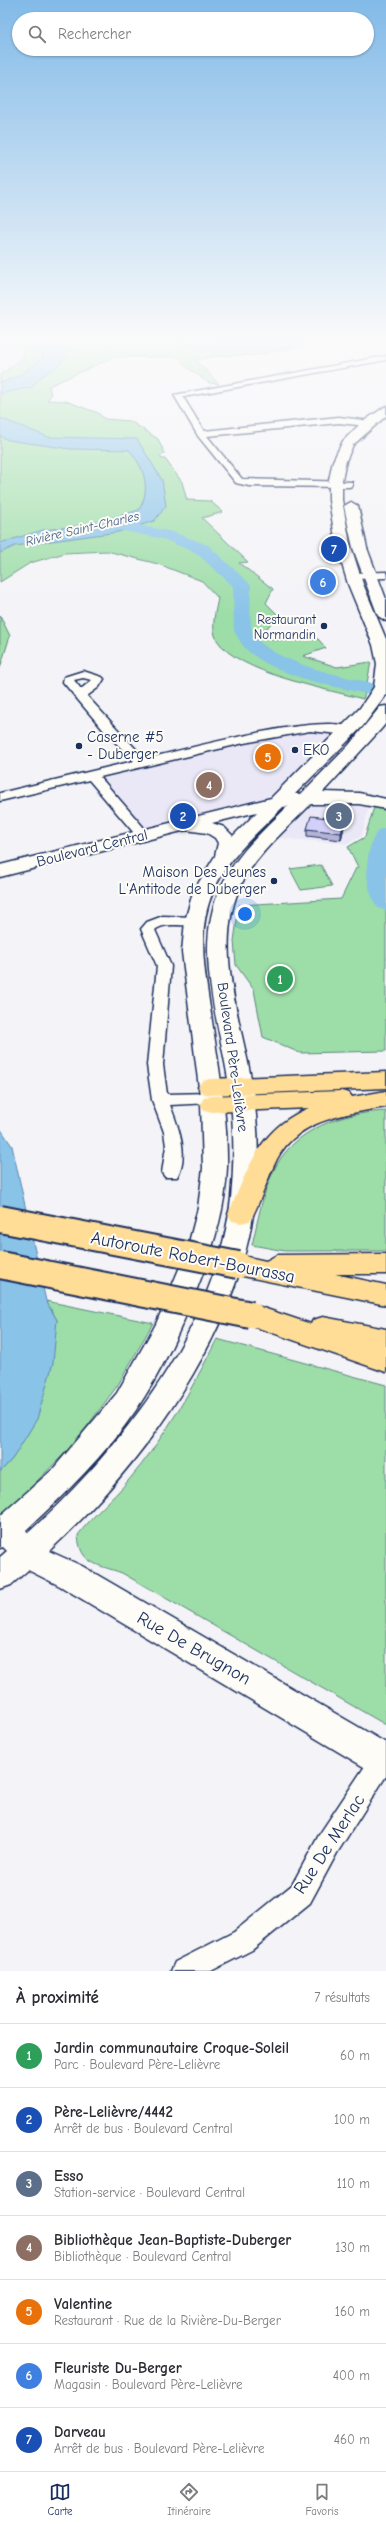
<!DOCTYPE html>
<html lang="fr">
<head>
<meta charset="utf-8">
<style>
	body { margin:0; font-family:"Comic Neue",sans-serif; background:#f2f2f3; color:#2b2b33 }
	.you { position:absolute; left:245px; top:914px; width:14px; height:14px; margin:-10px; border:3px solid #fff; border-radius:50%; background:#1a73e8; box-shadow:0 0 0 6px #1a73e833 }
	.badge { display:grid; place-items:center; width:26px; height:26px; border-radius:50%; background:#1b2f5e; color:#fff; font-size:13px; font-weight:700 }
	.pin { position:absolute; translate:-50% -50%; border:2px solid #fff; box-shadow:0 1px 4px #0006 }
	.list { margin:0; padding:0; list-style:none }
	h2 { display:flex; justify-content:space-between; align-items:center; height:52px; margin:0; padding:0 16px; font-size:17px }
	h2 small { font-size:13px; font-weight:400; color:#7c7c81 }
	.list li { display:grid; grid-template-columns:26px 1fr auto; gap:12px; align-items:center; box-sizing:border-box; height:64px; padding:0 16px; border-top:1px solid #e1e1e2 }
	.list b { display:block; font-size:15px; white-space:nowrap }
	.list p { margin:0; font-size:13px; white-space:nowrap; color:#7c7c81 }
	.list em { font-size:13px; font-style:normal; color:#7c7c81 }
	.icon { flex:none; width:22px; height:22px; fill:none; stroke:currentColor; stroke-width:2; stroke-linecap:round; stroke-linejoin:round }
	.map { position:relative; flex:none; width:386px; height:1971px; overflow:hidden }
	.search { position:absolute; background:#fff; box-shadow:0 1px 3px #0004; left:12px; right:12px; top:12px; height:44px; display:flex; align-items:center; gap:10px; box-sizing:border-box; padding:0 14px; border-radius:22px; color:#7c7c81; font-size:15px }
	.sheet { height:500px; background:#fff }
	nav { display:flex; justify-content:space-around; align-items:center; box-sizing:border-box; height:56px; border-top:1px solid #e1e1e2; background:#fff; font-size:11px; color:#7c7c81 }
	nav a { display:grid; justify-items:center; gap:2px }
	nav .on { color:#1b2f5e }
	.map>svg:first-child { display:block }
</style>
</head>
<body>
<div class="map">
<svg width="386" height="1971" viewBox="0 0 386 1971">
	<rect width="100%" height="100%" fill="#f4f3f7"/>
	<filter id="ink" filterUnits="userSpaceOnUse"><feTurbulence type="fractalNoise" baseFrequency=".025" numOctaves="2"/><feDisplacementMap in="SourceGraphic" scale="8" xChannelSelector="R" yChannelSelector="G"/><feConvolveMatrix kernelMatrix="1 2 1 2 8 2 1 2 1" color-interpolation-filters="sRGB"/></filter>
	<g filter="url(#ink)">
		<!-- built -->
		<g fill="#eae8f7">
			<path d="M0,341L16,342L24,350L23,358L0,375Z"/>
			<path d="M310,727L349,731L274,804L137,839L85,776Z"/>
			<path d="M327,796L369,805L362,836L347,844L267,837L297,807Z"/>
		</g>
		<!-- green -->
		<g fill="#9ddda7" stroke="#5c8682">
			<path d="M10,341H326L258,355L219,356L196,360L219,384L209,383L185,366L180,357H114L49,386L51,395L47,400L66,401L98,413L105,419L130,421L158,439L165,454L160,456L162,459H165L182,482L187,500L210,501L223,512L202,518L248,562L239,563L273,589L266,603L278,615L262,634L274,640L318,639L326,648L303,656L337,667L371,662L367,683H369L363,699C327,689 237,673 217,640C210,628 216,610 218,598L202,581L158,564L107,551L65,553L30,563L0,582V375L23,358L24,350L16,342Z"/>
			<path d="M0,616L10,636L0,668Z"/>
			<path d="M374,807L386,811V1051L300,1053L263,1037L254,990L236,965L234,941L239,905L341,899L356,868L358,867L348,847L365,837Z"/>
			<path d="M321,865L332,886L301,890L290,869Z"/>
			<path d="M386,1111V1251H285L252,1245C258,1220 262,1195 273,1172C293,1128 342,1113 386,1111Z"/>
			<path d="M46,1301L153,1323L118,1385L73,1445L0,1518V1472L13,1458L57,1320Z"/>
			<path d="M217,1339L386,1385V1725L122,1573C97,1564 80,1565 78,1535C93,1515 112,1500 128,1481C164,1439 192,1389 217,1339Z"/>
		</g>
		<!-- water -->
		<g fill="#89c3e8" stroke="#5d88b1">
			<path d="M32,341H51L68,348L61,363L40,378L32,387L0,394V383L18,376L43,358L42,350Z"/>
			<path d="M176,341H313C279,352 210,352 176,341Z"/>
			<path d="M0,418L48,437L137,439L162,480L166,506L154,521L118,532L15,546L0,553V543L43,530L86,525L139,510C151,489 145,468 129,450L70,449L8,440L0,436Z"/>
			<path d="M0,1128L12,1146L46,1301L57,1320L53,1363L37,1419L13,1458L0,1472Z"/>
		</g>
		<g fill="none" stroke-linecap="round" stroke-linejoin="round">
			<!-- river -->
			<g fill="#89c3e8" fill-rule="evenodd">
				<path d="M110,519L173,532L208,545L251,585C251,596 249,621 252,631C265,663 355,679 386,686V698C346,689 275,678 246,649C241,644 238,637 234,631L233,586L196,553L163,539L104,527L102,524Z"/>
				<path d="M386,828V910L378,908C363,887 364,851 378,830Z"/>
			</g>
			<defs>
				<g id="street">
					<path d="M386,356V360L183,397L204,431L339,417L370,421V425L367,426L339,423L207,436L242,479L352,482V486L349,487L249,486L236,483L198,436L174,395Z"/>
					<path d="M386,572V578L353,579L348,576L353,573Z"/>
					<path d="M83,671L102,677L104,679L99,687L87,696L145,759C174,752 339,707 355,731L349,735L310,731L244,743L100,777L151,836L144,840L139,839L89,780L0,801V793L134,761L105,732L63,682L64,677ZM83,678L92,680L81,689L74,680Z"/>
					<path d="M163,916L195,917L202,921C195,931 168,919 155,930L171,966L163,1065L167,1094L211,1093L217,1094L219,1098L217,1102L211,1103L170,1105C178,1126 190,1155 177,1177H165L162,1173L166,1146L164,1132L152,1100L147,1065L157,966L141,929L147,922Z"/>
					<path d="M383,1747L386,1749V1776L337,1853L310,1903L252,1950L211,1971H171L175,1962L234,1932L292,1885L319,1835L375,1751Z"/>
				</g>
				<g id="secondary">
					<path d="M386,406V416L353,445L346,461L342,480V500L350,544L363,584L386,639V695L363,726L295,794H301L349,745L380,707L386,706V723L382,728L323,792L359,793L386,799V809L359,804H311C287,829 258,852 242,883C212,943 240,1017 251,1078C258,1118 260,1160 255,1200C241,1331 143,1464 49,1551L82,1566L386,1743V1777L374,1773L60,1586L28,1570L11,1585L0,1589V1557L7,1551L3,1547L0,1548V1516L53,1469L117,1393L156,1324L187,1250L198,1208L203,1168L201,1104L182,952L185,921L193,892L215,856L218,843L215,838L207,833L186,830L0,877V865L271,798L360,708L374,687L377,664L373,645L348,584L336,544L329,500V480L333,461L343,441L361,423ZM288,806C264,830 237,853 222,885C192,945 218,1017 228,1079C234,1118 235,1158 231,1198C217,1327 122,1448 28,1533L26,1530C66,1493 105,1455 136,1410C161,1373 182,1327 198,1286C213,1248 226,1208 227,1167C228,1118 219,1069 212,1021C206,978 195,933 213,892C227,858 257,833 283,807ZM257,812L233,836L224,827L212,823Z"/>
					<path d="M351,502L358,506L367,548L386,599V621L378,616L353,548L344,506Z"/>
				</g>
				<g id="highway">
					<path d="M386,1072V1088L210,1095L202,1093L198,1087L202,1081L210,1079Z"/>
					<path d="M341,1091L349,1093L352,1097L386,1091V1107C346,1114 298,1119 277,1159C267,1179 261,1201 250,1221L241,1223L232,1221L228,1214C249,1168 258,1129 309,1108L212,1112L204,1110L200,1104L204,1098L212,1096Z"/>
					<path d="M386,1254V1274H335L386,1285V1305L238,1275L229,1272L225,1265L229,1258L238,1255L266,1261L277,1255Z"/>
					<path d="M251,1304L311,1324L313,1320L323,1317L386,1329V1372L241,1322L237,1315L241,1308Z"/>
				</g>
			</defs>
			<!-- street casing -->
			<use href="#street" stroke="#1b2f5e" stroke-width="3"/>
			<!-- secondary casing -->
			<use href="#secondary" stroke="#1b2f5e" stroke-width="3"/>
			<!-- highway casing -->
			<use href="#highway" stroke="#1b2f5e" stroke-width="3"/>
			<!-- street -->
			<use href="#street" fill="#fdfcf7" fill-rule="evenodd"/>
			<!-- secondary -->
			<use href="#secondary" fill="#fdfcf7" fill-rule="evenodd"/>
			<!-- highway -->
			<use href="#highway" fill="#ffdd96" fill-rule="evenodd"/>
			<defs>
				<g id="highway-bridge">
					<path d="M0,1219L238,1265"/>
					<path d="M0,1265L251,1315"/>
				</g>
			</defs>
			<!-- highway-bridge casing -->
			<use href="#highway-bridge" stroke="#1b2f5e" stroke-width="30" stroke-linecap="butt"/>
			<!-- highway-bridge -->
			<use href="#highway-bridge" stroke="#ffdd96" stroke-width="26"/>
		</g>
		<!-- wall -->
		<path fill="#b5b3d5" stroke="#1b2f5e" d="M344,827L341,840L307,836V829Z"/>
		<!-- shaded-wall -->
		<path fill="#9392ae" stroke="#1b2f5e" d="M345,820L344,827L341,840V833Z"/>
		<!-- building -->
		<path fill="#d2d0f8" stroke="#1b2f5e" d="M311,816L345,820L341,833L307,829Z"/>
	</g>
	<!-- sky -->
	<linearGradient id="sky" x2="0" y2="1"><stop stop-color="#82bae8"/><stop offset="0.55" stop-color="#fafafb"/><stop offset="1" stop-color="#fafafb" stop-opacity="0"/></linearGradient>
	<rect width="386" height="617" fill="url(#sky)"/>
	<!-- markers -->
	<g fill="#1b2f5e" stroke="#fdfcf7" stroke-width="1.5">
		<circle cx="324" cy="626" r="4"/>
		<circle cx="79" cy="746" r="4"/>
		<circle cx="295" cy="750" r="4"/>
		<circle cx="274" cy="881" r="4"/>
	</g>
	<g text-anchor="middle" stroke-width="4" stroke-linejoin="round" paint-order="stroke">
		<!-- far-water labels -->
		<g font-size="13" font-style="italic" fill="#3c5b87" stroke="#fdfcf7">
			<text transform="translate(82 528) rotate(-13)" y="5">Rivière Saint-Charles</text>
		</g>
		<!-- far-poi labels -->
		<g font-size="13" fill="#1b2f5e" stroke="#fdfcf7" text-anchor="end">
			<text x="316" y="624">Restaurant<tspan x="316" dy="15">Normandin</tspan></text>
		</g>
		<!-- poi labels -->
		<g font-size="15" fill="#1b2f5e" stroke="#fdfcf7" text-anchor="start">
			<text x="87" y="742">Caserne #5<tspan x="87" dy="17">- Duberger</tspan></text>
			<text x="303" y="755">EKO</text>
			<text x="266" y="877" text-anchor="end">Maison Des Jeunes<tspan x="266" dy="17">L'Antitode de Duberger</tspan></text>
		</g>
		<!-- street labels -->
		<g font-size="15" fill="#1b2f5e" stroke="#fdfcf7">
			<text transform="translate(92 848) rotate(-14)" y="5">Boulevard Central</text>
			<text transform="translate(233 1057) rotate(82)" y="5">Boulevard Père-Lelièvre</text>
		</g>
		<!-- near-street labels -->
		<g font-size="18" fill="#1b2f5e" stroke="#fdfcf7">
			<text transform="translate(193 1257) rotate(11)" y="6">Autoroute Robert-Bourassa</text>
			<text transform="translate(194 1648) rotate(30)" y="6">Rue De Brugnon</text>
			<text transform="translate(329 1844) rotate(-57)" y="6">Rue De Merlac</text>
		</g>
	</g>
</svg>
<div class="you"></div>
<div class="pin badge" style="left:280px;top:979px;background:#2e9e5b">1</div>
<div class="pin badge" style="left:183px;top:816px;background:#1a4fb4">2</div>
<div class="pin badge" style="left:339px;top:816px;background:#5c6f8a">3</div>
<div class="pin badge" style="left:209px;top:785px;background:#8d6e63">4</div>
<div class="pin badge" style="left:268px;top:757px;background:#e8710a">5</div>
<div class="pin badge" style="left:323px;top:582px;background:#3f7fe0">6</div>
<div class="pin badge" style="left:334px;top:549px;background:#1a4fb4">7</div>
<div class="search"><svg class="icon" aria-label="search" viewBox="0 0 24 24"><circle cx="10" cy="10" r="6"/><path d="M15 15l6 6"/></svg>Rechercher</div>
</div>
<section class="sheet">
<h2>À proximité<small>7 résultats</small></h2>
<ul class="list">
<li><span class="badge" style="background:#2e9e5b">1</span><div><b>Jardin communautaire Croque-Soleil</b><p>Parc · Boulevard Père-Lelièvre</p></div><em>60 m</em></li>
<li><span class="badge" style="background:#1a4fb4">2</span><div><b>Père-Lelièvre/4442</b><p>Arrêt de bus · Boulevard Central</p></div><em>100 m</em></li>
<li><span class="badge" style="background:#5c6f8a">3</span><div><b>Esso</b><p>Station-service · Boulevard Central</p></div><em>110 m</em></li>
<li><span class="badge" style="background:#8d6e63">4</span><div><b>Bibliothèque Jean-Baptiste-Duberger</b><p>Bibliothèque · Boulevard Central</p></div><em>130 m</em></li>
<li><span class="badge" style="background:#e8710a">5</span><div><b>Valentine</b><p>Restaurant · Rue de la Rivière-Du-Berger</p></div><em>160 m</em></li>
<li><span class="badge" style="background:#3f7fe0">6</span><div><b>Fleuriste Du-Berger</b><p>Magasin · Boulevard Père-Lelièvre</p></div><em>400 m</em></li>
<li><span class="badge" style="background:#1a4fb4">7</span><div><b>Darveau</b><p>Arrêt de bus · Boulevard Père-Lelièvre</p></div><em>460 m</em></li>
</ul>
</section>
<nav>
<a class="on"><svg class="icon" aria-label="map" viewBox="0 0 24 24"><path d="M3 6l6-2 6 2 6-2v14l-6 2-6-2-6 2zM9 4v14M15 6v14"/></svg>Carte</a>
<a><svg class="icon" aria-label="directions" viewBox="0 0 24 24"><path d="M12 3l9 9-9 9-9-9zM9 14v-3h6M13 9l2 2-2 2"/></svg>Itinéraire</a>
<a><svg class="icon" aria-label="saved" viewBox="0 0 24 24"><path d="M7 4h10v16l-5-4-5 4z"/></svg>Favoris</a>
</nav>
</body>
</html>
